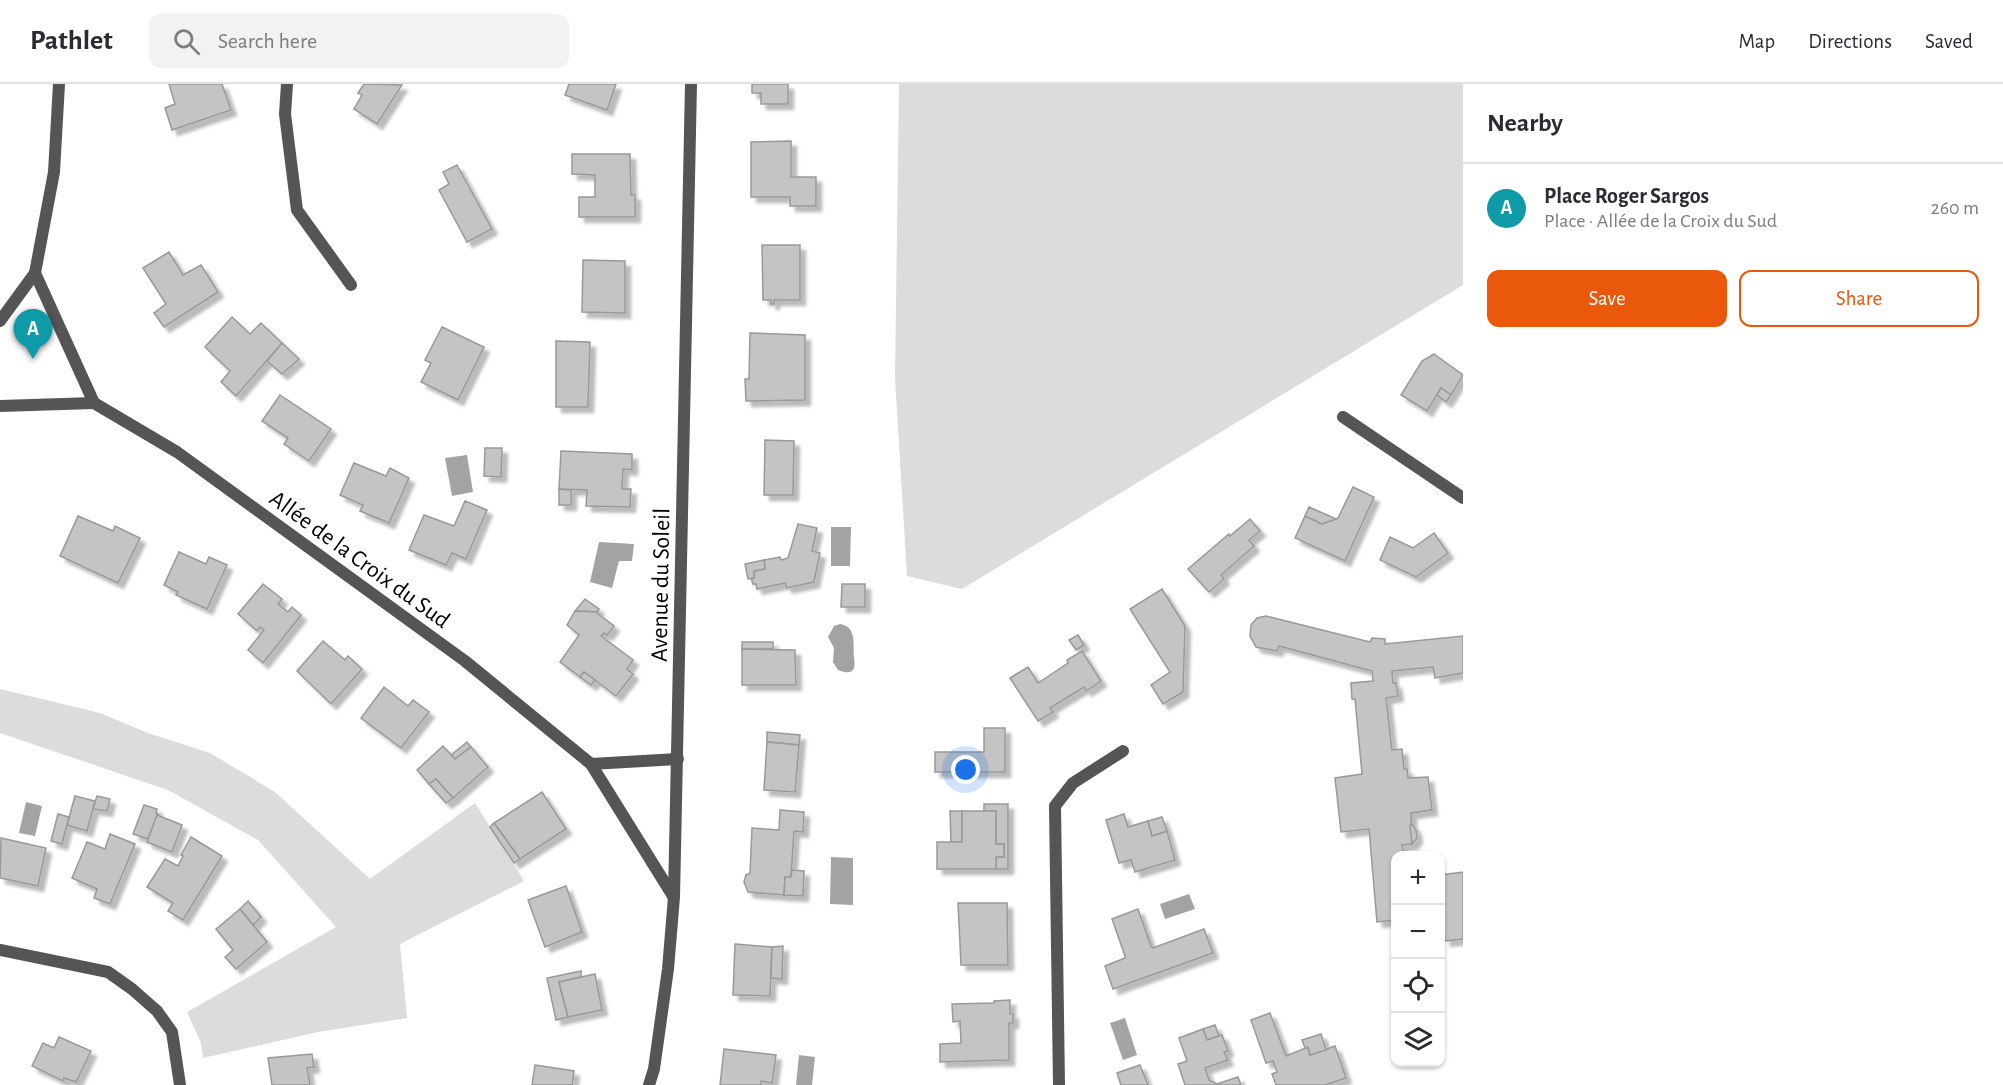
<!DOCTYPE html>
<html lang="en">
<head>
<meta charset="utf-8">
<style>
	body { margin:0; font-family:"Alegreya Sans",sans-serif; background:#f2f2f3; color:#2b2b33 }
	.controls { position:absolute; right:18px; bottom:18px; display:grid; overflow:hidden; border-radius:12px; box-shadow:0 2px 4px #0004 }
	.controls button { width:54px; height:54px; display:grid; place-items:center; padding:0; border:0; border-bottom:2px solid #e1e1e2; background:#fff; color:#2b2b33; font:30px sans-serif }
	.you { position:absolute; left:966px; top:686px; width:21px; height:21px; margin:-15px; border:4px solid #fff; border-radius:50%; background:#1a73e8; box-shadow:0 0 0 9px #1a73e833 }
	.badge { display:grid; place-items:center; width:39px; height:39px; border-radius:50%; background:#ea580c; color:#fff; font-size:20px; font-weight:700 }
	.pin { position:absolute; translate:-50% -50px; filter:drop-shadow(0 2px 3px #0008) }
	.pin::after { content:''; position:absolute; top:32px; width:21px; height:18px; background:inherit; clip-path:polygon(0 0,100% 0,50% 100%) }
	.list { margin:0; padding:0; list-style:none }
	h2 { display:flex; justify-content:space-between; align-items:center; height:78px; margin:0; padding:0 24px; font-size:26px }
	h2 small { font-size:20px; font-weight:400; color:#7c7c81 }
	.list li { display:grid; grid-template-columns:39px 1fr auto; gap:18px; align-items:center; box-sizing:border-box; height:90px; padding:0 24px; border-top:2px solid #e1e1e2 }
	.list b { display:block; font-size:22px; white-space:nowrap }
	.list p { margin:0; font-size:20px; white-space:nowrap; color:#7c7c81 }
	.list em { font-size:20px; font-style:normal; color:#7c7c81 }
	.actions { display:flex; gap:12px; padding:18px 24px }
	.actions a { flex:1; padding:14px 0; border:2px solid #ea580c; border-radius:12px; text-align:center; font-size:21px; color:#ea580c }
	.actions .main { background:#ea580c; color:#fff }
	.icon { flex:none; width:33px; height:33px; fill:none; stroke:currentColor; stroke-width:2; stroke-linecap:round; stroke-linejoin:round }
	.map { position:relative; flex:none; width:1463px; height:1001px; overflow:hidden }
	header { display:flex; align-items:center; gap:36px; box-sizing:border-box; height:84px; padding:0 30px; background:#fff; border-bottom:2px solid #e1e1e2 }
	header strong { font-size:28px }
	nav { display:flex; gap:33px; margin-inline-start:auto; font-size:21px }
	.search { width:420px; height:54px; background:#f2f2f3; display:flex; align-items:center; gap:15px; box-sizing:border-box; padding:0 21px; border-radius:12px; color:#7c7c81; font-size:22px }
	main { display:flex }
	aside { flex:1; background:#fff }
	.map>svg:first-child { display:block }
</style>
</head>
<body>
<header>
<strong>Pathlet</strong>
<div class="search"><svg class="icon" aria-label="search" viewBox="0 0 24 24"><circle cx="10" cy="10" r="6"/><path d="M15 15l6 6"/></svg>Search here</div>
<nav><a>Map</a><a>Directions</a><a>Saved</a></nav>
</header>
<main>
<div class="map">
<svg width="1463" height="1001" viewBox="0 0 1463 1001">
	<defs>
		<filter id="shadow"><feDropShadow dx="5.5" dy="5.5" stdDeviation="1.5" flood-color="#0004"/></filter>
	</defs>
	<rect width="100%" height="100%" fill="#fff"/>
	<!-- green -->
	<g fill="#dcdcdc">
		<path d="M899,0H1463V201L962,505L907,492L895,294Z"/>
		<path d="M0,605L100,629L148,649L210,669L275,708L370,795L475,719L524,797L400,860L407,934L318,948L203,974L201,959L187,928L336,843L258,756L168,706L0,649Z"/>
	</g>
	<!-- water -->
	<g fill="#a3a3a3">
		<path d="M467,371L473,408L452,412L445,374Z"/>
		<path d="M831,443H851L850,482H831Z"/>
		<path d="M599,458L634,460L632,477H619L612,504L590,498Z"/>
		<path d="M840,540C857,543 853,560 854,573C856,586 853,592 838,586L833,578L834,564L828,553L834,542Z"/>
		<path d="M26,718L42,722L35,752L19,749Z"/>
		<path d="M831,773L853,774V821L830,820Z"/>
		<path d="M1189,810L1195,825L1165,835L1160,820Z"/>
		<path d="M1125,934L1137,971L1123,976L1110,939Z"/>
		<path d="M799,971L815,973L812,1001H796Z"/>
	</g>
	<!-- building -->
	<g fill="#c4c4c4" stroke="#999" stroke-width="1.5" filter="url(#shadow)">
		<path d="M169,0H222L231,26L172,46L165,24L175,20Z"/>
		<path d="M364,0L402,1L377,40L354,25L362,11L358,9Z"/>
		<path d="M569,0H616L607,26L565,11Z"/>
		<path d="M752,0H788V20H761V9H752Z"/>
		<path d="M791,57V93H816V122H790V113H751V58Z"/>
		<path d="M572,70H630L631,111H635V133H579V113H595V91L572,90Z"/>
		<path d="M457,81L492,145L467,158L439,106L449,100L443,88Z"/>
		<path d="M762,161H800V216H774V220H771V216H763Z"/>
		<path d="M169,168L183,191L201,181L218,208L164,243L154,229L166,220L143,184Z"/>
		<path d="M583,176L625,177V229L582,228Z"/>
		<path d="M232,233L250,250L261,239L282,259L236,312L221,298L230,287L205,263Z"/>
		<path d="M442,243L484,263L458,316L421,298L431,279L425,276Z"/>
		<path d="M750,249L805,251V316L746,317L745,295H749Z"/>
		<path d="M556,257L590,258L588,323H556Z"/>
		<path d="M282,259L299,275L282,290L267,277Z"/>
		<path d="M1434,270L1463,291L1451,311L1441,304L1427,327L1401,311L1422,277Z"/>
		<path d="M1441,304L1451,311L1446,318L1437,311Z"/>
		<path d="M280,311L331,345L309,377L284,360L288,354L262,337Z"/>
		<path d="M765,356L794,357L793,411H764Z"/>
		<path d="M485,364H502L501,393L484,392Z"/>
		<path d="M561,367L632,370V386L623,385L622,405H631L630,423L586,422L587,406L559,405Z"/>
		<path d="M354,379L386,392L390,384L409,394L389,439L360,427L363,421L340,411Z"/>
		<path d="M1353,403L1374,413L1345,477L1295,454L1305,432L1322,440L1338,434Z"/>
		<path d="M559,405L571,406V421H559Z"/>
		<path d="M465,417L487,426L466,475L452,469L446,481L409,466L424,431L454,442Z"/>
		<path d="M1309,423L1336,435L1322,440L1305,432Z"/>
		<path d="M78,432L113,447L115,442L140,454L118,499L60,472Z"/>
		<path d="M1250,435L1260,447L1249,456L1254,462L1221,491L1224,495L1209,508L1188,485L1229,450L1230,452Z"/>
		<path d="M798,440L817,444L812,467L820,469L814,498L787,504L785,499L757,505L756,500H753L751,494H754V487L765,485L764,476L780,473L781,476L788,474Z"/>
		<path d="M1434,449L1448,469L1416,493L1380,476L1390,453L1413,464Z"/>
		<path d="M179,468L206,480L209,473L227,481L207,525L176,511L178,508L164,501Z"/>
		<path d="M764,476L765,485L754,487V494L748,495L745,480Z"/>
		<path d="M263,500L282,515L278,520L288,528L292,523L301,531L263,579L248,566L264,546L260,543L257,547L238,530Z"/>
		<path d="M842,500H865V523H841Z"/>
		<path d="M1162,505L1185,542L1183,608L1163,620L1151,601L1170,588L1130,525Z"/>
		<path d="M585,515L599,525L597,528L575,527Z"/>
		<path d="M575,527L597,528V529L614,542L607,551L604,549L601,552L633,576L627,585L633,590L616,612L584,588L580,593L560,578L579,551L567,541Z"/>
		<path d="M1266,532L1370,558L1372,554L1385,555V560L1463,552V589L1435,594L1433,583L1392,587L1393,599H1396L1398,612L1386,614L1392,666L1402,665L1404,685H1407L1408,694L1428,693L1432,726L1411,729L1412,760L1402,761L1404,772H1396V836L1377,838L1369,745L1341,748L1335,694L1362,690L1355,615H1352L1351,599L1373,597L1372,587L1279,562L1277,567L1256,563L1250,552L1251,541L1257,534Z"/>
		<path d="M1078,551L1084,561L1076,566L1069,556Z"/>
		<path d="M323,557L345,576L348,572L362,585L331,620L297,587Z"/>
		<rect x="742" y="558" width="31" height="7"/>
		<path d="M742,565L795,566L796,601H742Z"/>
		<path d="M1082,567L1101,597L1086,607L1084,603L1050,624L1053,628L1038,637L1010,594L1028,583L1038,599L1068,579L1067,576Z"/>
		<path d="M584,588L595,596L591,601L580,593Z"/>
		<path d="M384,603L408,622L413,616L429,628L401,664L361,634Z"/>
		<path d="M984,644H1005V688H935V668H984Z"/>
		<path d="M767,648L800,651L799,661L767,658Z"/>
		<path d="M467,658L471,663L455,675L451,671Z"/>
		<path d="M767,658L799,661L795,708L764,706Z"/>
		<path d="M443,662L455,675L471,663L488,683L453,714L436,695L429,700L417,686Z"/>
		<path d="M436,695L453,714L446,719L429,700Z"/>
		<path d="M542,708L566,745L520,775L494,739Z"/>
		<path d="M75,712L95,717L87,747L67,741Z"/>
		<path d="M97,712L110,715L107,727L93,725Z"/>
		<path d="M984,720H1008V785H996V773H1004V760H996V727H984Z"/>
		<path d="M144,721L157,725L156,729L158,730L148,755L133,750Z"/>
		<path d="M780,726L804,728L803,748L794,747L791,793H785L784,811L748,808L744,798L746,791L750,789L752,744L779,746Z"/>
		<path d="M950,727H962V758H951Z"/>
		<path d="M962,727H996V760H1004V773H996V785H937V758H962Z"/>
		<path d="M58,730L69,733L62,760L51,757Z"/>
		<path d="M1124,730L1128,743L1148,737L1152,752L1167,747L1175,776L1135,788L1131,776L1119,779L1106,736Z"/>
		<path d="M157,731L182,741L172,768L147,758Z"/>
		<path d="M1162,733L1167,747L1152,752L1148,737Z"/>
		<path d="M494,739L520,775L514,779L490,743Z"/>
		<path d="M1412,740L1416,746L1417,754L1412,760L1410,741Z"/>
		<path d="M110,750L135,760L110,820L94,814L97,805L72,794L87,758L105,765Z"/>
		<path d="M191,753L222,772L183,836L168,827L173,819L147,803L165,775L178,782L183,772L181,771Z"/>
		<path d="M1,754L46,764L38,802L0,794Z"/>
		<path d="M792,786L804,787L803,812L784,811L785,793H791Z"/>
		<path d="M1463,788V855L1445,857L1440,812V791Z"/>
		<path d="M566,802L582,848L545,863L528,816Z"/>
		<path d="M248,817L261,833L253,841L240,825Z"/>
		<path d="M958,819H1007L1008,881H961Z"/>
		<path d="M240,825L267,858L236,885L225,873L233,866L216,845Z"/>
		<path d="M1138,825L1151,862L1153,864L1204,845L1213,869L1113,905L1105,882L1125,874V872L1112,835Z"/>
		<path d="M735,860L772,863L770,912L733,911Z"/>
		<path d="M783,862L782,895L771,894L772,863Z"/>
		<path d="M581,887V893L559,898L568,933L556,936L547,894Z"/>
		<path d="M595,890L602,926L568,933L559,898Z"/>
		<path d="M1010,916V930H1013V939H1009V976L940,978V960L961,959L960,937L953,938L952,920L994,919V917Z"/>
		<path d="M1270,929L1286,972L1308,963L1310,971L1335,962L1346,994L1325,1001H1276L1272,990L1277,988L1273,977L1266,979L1251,936Z"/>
		<path d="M1215,941L1219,952L1207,956L1203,945Z"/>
		<path d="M1203,945L1207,956L1222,951L1228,967L1224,968L1228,976L1205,984L1209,996L1217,1000L1238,993L1241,1001H1185L1178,980L1187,977L1179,954Z"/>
		<path d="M1321,950L1326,966L1310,971L1308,963L1305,964L1302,956Z"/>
		<path d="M59,953L91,967L76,998L64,994L63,997L32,982L43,959L54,964Z"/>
		<path d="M724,965L776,971L772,999L761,997V1001H720Z"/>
		<path d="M312,970L314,983L307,984L310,1001H272L268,974Z"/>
		<path d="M535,981L574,987L572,1001H532Z"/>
		<path d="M1140,981L1148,1001H1121L1117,989Z"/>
	</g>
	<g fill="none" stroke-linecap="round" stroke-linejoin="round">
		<!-- street -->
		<g stroke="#555" stroke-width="12">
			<path d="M287,0L285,30L297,126L351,201"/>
			<path d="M35,189L94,319L177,368L465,577L591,680L673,812"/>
			<path d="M0,237L35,189L54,88L59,0"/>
			<path d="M0,322L94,319"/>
			<path d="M1343,333L1463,414"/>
			<path d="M591,680L678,675"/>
			<path d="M0,866L108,888L132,905L157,927L172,948L180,1001"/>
			<path d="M649,1001L654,985L668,885L674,813L691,0"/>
			<path d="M1059,1001L1055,722L1073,699L1123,667"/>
		</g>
	</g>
	<g text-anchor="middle" stroke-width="4.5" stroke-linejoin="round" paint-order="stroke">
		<!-- street labels -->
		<g font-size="24" fill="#000" stroke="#fff">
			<text transform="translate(360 475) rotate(36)" y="8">Allée de la Croix du Sud</text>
			<text transform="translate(660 501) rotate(-89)" y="8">Avenue du Soleil</text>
		</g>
	</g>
</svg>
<div class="controls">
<button>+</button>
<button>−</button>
<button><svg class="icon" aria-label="locate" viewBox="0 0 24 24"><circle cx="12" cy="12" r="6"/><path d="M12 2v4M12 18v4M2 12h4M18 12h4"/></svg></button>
<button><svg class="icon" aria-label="layers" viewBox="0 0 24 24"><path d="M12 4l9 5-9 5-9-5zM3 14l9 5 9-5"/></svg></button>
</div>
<div class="you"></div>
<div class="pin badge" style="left:33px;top:275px;background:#0f9aa8">A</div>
</div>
<aside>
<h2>Nearby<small></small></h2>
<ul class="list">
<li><span class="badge" style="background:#0f9aa8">A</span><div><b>Place Roger Sargos</b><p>Place · Allée de la Croix du Sud</p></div><em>260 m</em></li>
</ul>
<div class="actions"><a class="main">Save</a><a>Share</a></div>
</aside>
</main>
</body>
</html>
